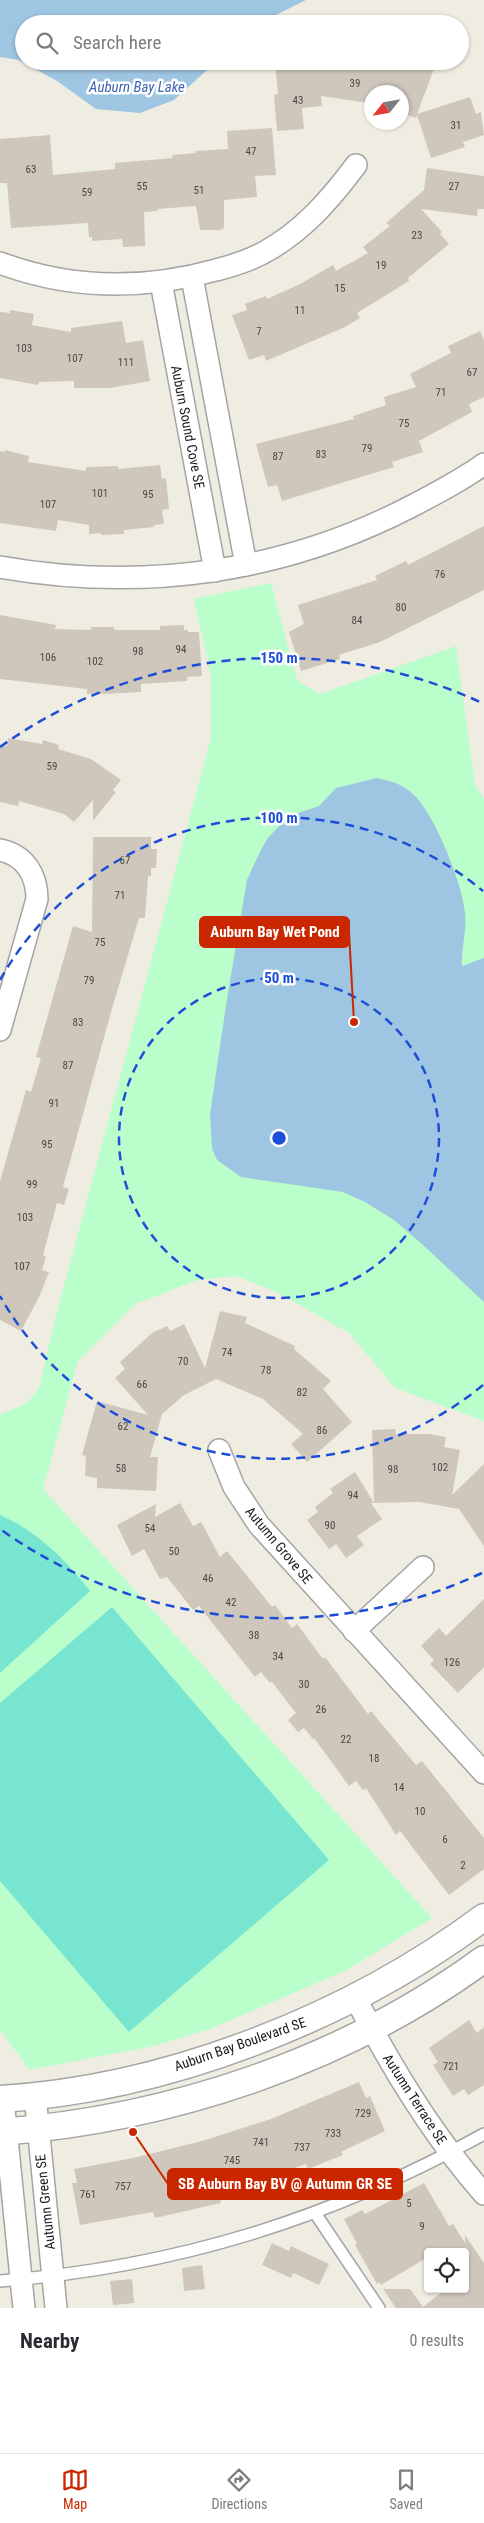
<!DOCTYPE html>
<html lang="en">
<head>
<meta charset="utf-8">
<style>
	body { margin:0; font-family:"Roboto Condensed",sans-serif; background:#f7f7f7; color:#2b2b33 }
	.controls { position:absolute; right:15px; bottom:15px; display:grid; overflow:hidden; border-radius:5px; box-shadow:0 1px 4px #0004 }
	.controls button { width:45px; height:45px; display:grid; place-items:center; padding:0; border:0; border-bottom:1px solid #e1e1e2; background:#fff; color:#2b2b33; font:25px sans-serif }
	.compass { position:absolute; left:364px; top:85px; width:45px; height:45px; border-radius:50%; background:#fff; box-shadow:0 1px 4px #0004; rotate:239deg }
	.list { margin:0; padding:0; list-style:none }
	h2 { display:flex; justify-content:space-between; align-items:center; height:65px; margin:0; padding:0 20px; font-size:21px }
	h2 small { font-size:16px; font-weight:400; color:#7c7c81 }
	.icon { flex:none; width:28px; height:28px; fill:none; stroke:currentColor; stroke-width:2; stroke-linecap:round; stroke-linejoin:round }
	.map { position:relative; flex:none; width:484px; height:2308px; overflow:hidden }
	.search { position:absolute; background:#fff; box-shadow:0 1px 4px #0004; left:15px; right:15px; top:15px; height:55px; display:flex; align-items:center; gap:12px; box-sizing:border-box; padding:0 18px; border-radius:28px; color:#7c7c81; font-size:19px }
	.sheet { height:145px; background:#fff }
	nav { display:flex; justify-content:space-around; align-items:center; box-sizing:border-box; height:70px; border-top:1px solid #e1e1e2; background:#fff; font-size:14px; color:#7c7c81 }
	nav a { display:grid; justify-items:center; gap:2px }
	nav .on { color:#ca2600 }
	.map>svg:first-child { display:block }
</style>
</head>
<body>
<div class="map">
<svg width="484" height="2308" viewBox="0 0 484 2308">
	<rect width="100%" height="100%" fill="#efede2"/>
	<!-- park -->
	<path fill="#bafecc" d="M271,583L297,680L320,694L456,646L475,785L484,799V1421L395,1388L349,1333L276,1292L236,1276L198,1280L135,1304L78,1361L43,1489L432,1918L347,1970L210,2029L154,2046L29,2070L0,2029V1415L27,1403L39,1388L54,1323L211,738V676L194,599Z"/>
	<!-- pitch -->
	<g fill="#78e5d0">
		<path d="M0,1515C37,1531 66,1560 90,1591L0,1673Z"/>
		<path d="M112,1607L329,1860L129,2032L0,1881V1703Z"/>
	</g>
	<!-- water -->
	<g fill="#9ec5e1">
		<path d="M0,0H306L258,24H24V61H217L174,100L140,113L96,109L57,81L19,60L0,57Z"/>
		<path d="M377,778C391,781 403,784 414,795C435,815 463,885 465,913C467,931 461,949 462,966L484,958V1302L422,1244L394,1220L365,1202L343,1192L241,1177L217,1160L212,1148L210,1114L227,999L247,880L258,856L267,839L283,822L298,813L319,806L336,788Z"/>
	</g>
	<!-- building -->
	<g fill="#cfc7bb">
		<path d="M275,61H437L417,114L470,97L476,114L481,112L484,135L463,142L465,147L431,158L417,115L416,118L402,113V92H372V102L368,103L321,96L322,106L302,108L304,129L277,131L274,95L278,94Z"/>
		<path d="M272,128L276,175L255,176L257,197L224,200V228L220,230H200L196,206L158,209V211L144,212L145,246L123,247L122,239L92,241V237H89L88,223L11,228L7,183H0V139L50,135L53,175L115,169V163L173,158L172,155L196,153L195,151L228,149L227,131Z"/>
		<path d="M427,168L484,176V209H478L477,216L421,209L442,232L440,234L449,244L408,278L409,281L357,313L360,318L345,327L266,361L264,355L249,360L232,315L247,310L245,304L266,296L267,299L300,284L333,265L336,271L368,253L363,247L390,226L386,223L424,190Z"/>
		<path d="M10,310L34,314L32,325L71,332V328L122,321L126,343L143,340L150,381L110,388H74V381L39,382L38,385L0,378V312L10,313Z"/>
		<path d="M480,331L484,340V397L469,404L472,412L419,441L423,452L392,462L394,467L282,501L277,485L268,487L256,444L354,419L353,416L386,405L384,397L416,387L410,374L451,353L448,346Z"/>
		<path d="M5,450L29,456L28,462L86,471V467L118,466V469L160,465L162,479L166,478L169,509L162,510L164,524L154,525V527L124,530V534L101,535V533L89,534V525L58,520L56,531L0,523V451L5,452Z"/>
		<path d="M484,526V590L380,642L339,655L340,659L301,671L289,632L304,624L298,605L377,580L375,576L406,561L408,565Z"/>
		<path d="M0,615L56,625L55,629L91,630V627H114V630H160V626L184,625V630H188V632H199L202,676L187,677V681L141,684V692L104,694H87V689L0,679Z"/>
		<path d="M8,738L42,744L43,740L59,745L58,749L91,759L121,780L113,790L116,792L93,821V800L74,822L64,814L19,801L18,806L0,802V745L7,746Z"/>
		<path d="M93,837H151V849H157L156,868H151V876H148L145,918H139L111,1012L63,1187L69,1189L64,1205L57,1203L43,1255L46,1257L42,1270L49,1272L40,1295L21,1331L0,1320V1181L26,1090L31,1092L41,1058L36,1057L73,926L92,932Z"/>
		<path d="M220,1311L247,1317L245,1323L295,1346L294,1349L331,1381L323,1389L352,1422L307,1462L291,1444L303,1434L263,1399L216,1379L184,1395L162,1414L150,1457H158L156,1491L97,1488V1478L85,1476L86,1456L82,1455L97,1401L148,1415L115,1378L125,1369L120,1362L152,1333L167,1326L170,1331L184,1324L205,1368Z"/>
		<path d="M395,1429L396,1434H429L446,1437L444,1447L460,1450L452,1495L484,1464V1546L459,1509L419,1502L374,1503L372,1430Z"/>
		<path d="M355,1472L374,1503H371L382,1519L357,1536L364,1545L346,1558L336,1544L329,1549L307,1520L318,1512L315,1507L333,1493L330,1489Z"/>
		<path d="M180,1503L193,1526L201,1522L220,1557L227,1551L272,1607L275,1605L292,1628L297,1624L323,1659L325,1657L368,1714L371,1711L416,1765L422,1761L484,1838V1869L449,1895L400,1831L396,1835L366,1788L363,1790L356,1781L349,1786L314,1738L313,1739L304,1728L298,1732L288,1720L296,1713L272,1682L270,1683L261,1672L255,1677L199,1606L193,1610L167,1577L160,1579L144,1549L132,1556L117,1525L156,1504L155,1517Z"/>
		<path d="M484,1599V1667L458,1693L433,1667L430,1664L434,1660L421,1646L439,1628L446,1636Z"/>
		<path d="M469,2020L477,2033L484,2027V2085L468,2095L464,2089L453,2096L433,2065L438,2062L429,2048Z"/>
		<path d="M359,2082L366,2098L370,2096L385,2131L341,2152L343,2155L308,2169L306,2164L261,2180L258,2179L219,2192L221,2203L155,2218L153,2212L80,2225L72,2183H77L74,2169L133,2158L202,2141L271,2119Z"/>
		<path d="M424,2183L449,2226L453,2224L465,2243V2235L484,2263V2308H396L383,2289H410L423,2307L446,2289H465V2252H428V2257L381,2285L379,2282L377,2284L355,2245L357,2244L344,2219L362,2210L365,2214Z"/>
		<path d="M272,2243L289,2251L291,2246L329,2264L319,2285L293,2273L291,2278L262,2265Z"/>
		<path d="M202,2265L205,2289L184,2291L182,2268Z"/>
		<path d="M132,2279L134,2303L113,2305L110,2281Z"/>
	</g>
	<g fill="none" stroke-linecap="round" stroke-linejoin="round">
		<defs>
			<g id="service">
				<path d="M315,2213L379,2308"/>
				<path d="M0,2281C176,2267 330,2219 484,2134"/>
			</g>
			<g id="minor">
				<path d="M0,263C70,289 144,290 216,270C232,266 248,261 263,253C302,232 330,200 356,165"/>
				<path d="M192,277L246,565"/>
				<path d="M161,282L215,571"/>
				<path d="M0,567C143,592 283,573 412,506C437,493 462,480 484,464"/>
				<path d="M0,850C25,855 37,875 37,899L0,1030"/>
				<path d="M219,1450L234,1487L259,1525L484,1773"/>
				<path d="M354,1631L423,1567"/>
				<path d="M355,1997C391,2067 432,2135 484,2194"/>
				<path d="M35,2095L56,2308"/>
				<path d="M3,2099L24,2308"/>
			</g>
			<g id="tertiary">
				<path d="M0,2099C168,2089 350,2017 484,1917"/>
				<path d="M0,2132C171,2119 345,2061 484,1959"/>
			</g>
		</defs>
		<!-- service casing -->
		<use href="#service" stroke="#a4a4a4" stroke-width="14"/>
		<!-- minor casing -->
		<use href="#minor" stroke="#a4a4a4" stroke-width="24"/>
		<!-- tertiary casing -->
		<use href="#tertiary" stroke="#a4a4a4" stroke-width="29"/>
		<!-- service -->
		<use href="#service" stroke="#fff" stroke-width="11"/>
		<!-- minor -->
		<use href="#minor" stroke="#fff" stroke-width="21"/>
		<!-- tertiary -->
		<use href="#tertiary" stroke="#fff" stroke-width="26"/>
	</g>
	<!-- distance rings -->
	<g fill="none" stroke="#1d4ed8" stroke-width="2.5" stroke-dasharray="9 6">
		<circle cx="279" cy="1138" r="160"/>
		<path d="M483 1385A320 320 0 0 1 0 1296M0 980A320 320 0 0 1 483 891"/>
		<path d="M482 1573A480 480 0 0 1 0 1529M0 747A480 480 0 0 1 482 703"/>
	</g>
	<g text-anchor="middle" stroke-width="5" stroke-linejoin="round" paint-order="stroke">
		<!-- number labels -->
		<g font-size="11" fill="#4a4844">
			<text x="355" y="87">39</text>
			<text x="298" y="104">43</text>
			<text x="456" y="129">31</text>
			<text x="251" y="155">47</text>
			<text x="31" y="173">63</text>
			<text x="142" y="190">55</text>
			<text x="454" y="190">27</text>
			<text x="199" y="194">51</text>
			<text x="87" y="196">59</text>
			<text x="417" y="239">23</text>
			<text x="381" y="269">19</text>
			<text x="340" y="292">15</text>
			<text x="300" y="314">11</text>
			<text x="259" y="335">7</text>
			<text x="24" y="352">103</text>
			<text x="75" y="362">107</text>
			<text x="126" y="366">111</text>
			<text x="472" y="376">67</text>
			<text x="441" y="396">71</text>
			<text x="404" y="427">75</text>
			<text x="367" y="452">79</text>
			<text x="321" y="458">83</text>
			<text x="278" y="460">87</text>
			<text x="100" y="497">101</text>
			<text x="148" y="498">95</text>
			<text x="48" y="508">107</text>
			<text x="440" y="578">76</text>
			<text x="401" y="611">80</text>
			<text x="357" y="624">84</text>
			<text x="181" y="653">94</text>
			<text x="138" y="655">98</text>
			<text x="48" y="661">106</text>
			<text x="95" y="665">102</text>
			<text x="52" y="770">59</text>
			<text x="125" y="864">67</text>
			<text x="120" y="899">71</text>
			<text x="100" y="946">75</text>
			<text x="89" y="984">79</text>
			<text x="78" y="1026">83</text>
			<text x="68" y="1069">87</text>
			<text x="54" y="1107">91</text>
			<text x="47" y="1148">95</text>
			<text x="32" y="1188">99</text>
			<text x="25" y="1221">103</text>
			<text x="22" y="1270">107</text>
			<text x="227" y="1356">74</text>
			<text x="183" y="1365">70</text>
			<text x="266" y="1374">78</text>
			<text x="142" y="1388">66</text>
			<text x="302" y="1396">82</text>
			<text x="123" y="1430">62</text>
			<text x="322" y="1434">86</text>
			<text x="440" y="1471">102</text>
			<text x="121" y="1472">58</text>
			<text x="393" y="1473">98</text>
			<text x="353" y="1499">94</text>
			<text x="330" y="1529">90</text>
			<text x="150" y="1532">54</text>
			<text x="174" y="1555">50</text>
			<text x="208" y="1582">46</text>
			<text x="231" y="1606">42</text>
			<text x="254" y="1639">38</text>
			<text x="278" y="1660">34</text>
			<text x="452" y="1666">126</text>
			<text x="304" y="1688">30</text>
			<text x="321" y="1713">26</text>
			<text x="346" y="1743">22</text>
			<text x="374" y="1762">18</text>
			<text x="399" y="1791">14</text>
			<text x="420" y="1815">10</text>
			<text x="445" y="1843">6</text>
			<text x="463" y="1869">2</text>
			<text x="451" y="2070">721</text>
			<text x="363" y="2117">729</text>
			<text x="333" y="2137">733</text>
			<text x="261" y="2146">741</text>
			<text x="302" y="2151">737</text>
			<text x="232" y="2164">745</text>
			<text x="123" y="2190">757</text>
			<text x="88" y="2198">761</text>
			<text x="409" y="2207">5</text>
			<text x="422" y="2230">9</text>
		</g>
		<!-- street labels -->
		<g font-size="14" fill="#1d1d1d" stroke="#fff">
			<text transform="translate(188 427) rotate(79)" y="5">Auburn Sound Cove SE</text>
			<text transform="translate(279 1545) rotate(50)" y="5">Autumn Grove SE</text>
			<text transform="translate(240 2044) rotate(-19)" y="5">Auburn Bay Boulevard SE</text>
			<text transform="translate(415 2099) rotate(57)" y="5">Autumn Terrace SE</text>
			<text transform="translate(45 2202) rotate(-96)" y="5">Autumn Green SE</text>
		</g>
		<!-- water labels -->
		<g font-size="15" font-style="italic" fill="#4265b4" stroke="#fff">
			<text x="137" y="92">Auburn Bay Lake</text>
		</g>
	</g>
	<circle cx="279" cy="1138" r="8" fill="#1d4ed8" stroke="#fff" stroke-width="2.5"/>
	<g font-size="15" text-anchor="middle" font-weight="bold" fill="#1d4ed8" stroke="#fff" stroke-width="5" stroke-linejoin="round" paint-order="stroke">
		<text x="279" y="663">150 m</text>
		<text x="279" y="823">100 m</text>
		<text x="279" y="983">50 m</text>
	</g>
	<!-- callouts -->
	<path fill="none" stroke="#ca2600" stroke-width="2" d="M354 1022L349 932M133 2132L168 2184"/>
	<g fill="#ca2600" stroke="#fff" stroke-width="2">
		<circle cx="354" cy="1022" r="5"/>
		<circle cx="133" cy="2132" r="5"/>
	</g>
	<g fill="#ca2600" stroke="#ca2600" stroke-width="2">
		<rect x="200" y="917" width="149" height="30" rx="5"/>
		<rect x="168" y="2169" width="234" height="30" rx="5"/>
	</g>
	<g font-size="15" text-anchor="middle" font-weight="bold" fill="#fff">
		<text x="275" y="937">Auburn Bay Wet Pond</text>
		<text x="285" y="2189">SB Auburn Bay BV @ Autumn GR SE</text>
	</g>
</svg>
<div class="controls">
<button><svg class="icon" aria-label="locate" viewBox="0 0 24 24"><circle cx="12" cy="12" r="6"/><path d="M12 2v4M12 18v4M2 12h4M18 12h4"/></svg></button>
</div>
<svg class="compass" viewBox="-18 -18 36 36"><path d="M0-13l5 13h-10z" fill="#e53935"/><path d="M0 13l5-13h-10z" fill="#7c7c81"/></svg>
<div class="search"><svg class="icon" aria-label="search" viewBox="0 0 24 24"><circle cx="10" cy="10" r="6"/><path d="M15 15l6 6"/></svg>Search here</div>
</div>
<section class="sheet">
<h2>Nearby<small>0 results</small></h2>
<ul class="list">
</ul>
</section>
<nav>
<a class="on"><svg class="icon" aria-label="map" viewBox="0 0 24 24"><path d="M3 6l6-2 6 2 6-2v14l-6 2-6-2-6 2zM9 4v14M15 6v14"/></svg>Map</a>
<a><svg class="icon" aria-label="directions" viewBox="0 0 24 24"><path d="M12 3l9 9-9 9-9-9zM9 14v-3h6M13 9l2 2-2 2"/></svg>Directions</a>
<a><svg class="icon" aria-label="saved" viewBox="0 0 24 24"><path d="M7 4h10v16l-5-4-5 4z"/></svg>Saved</a>
</nav>
</body>
</html>
